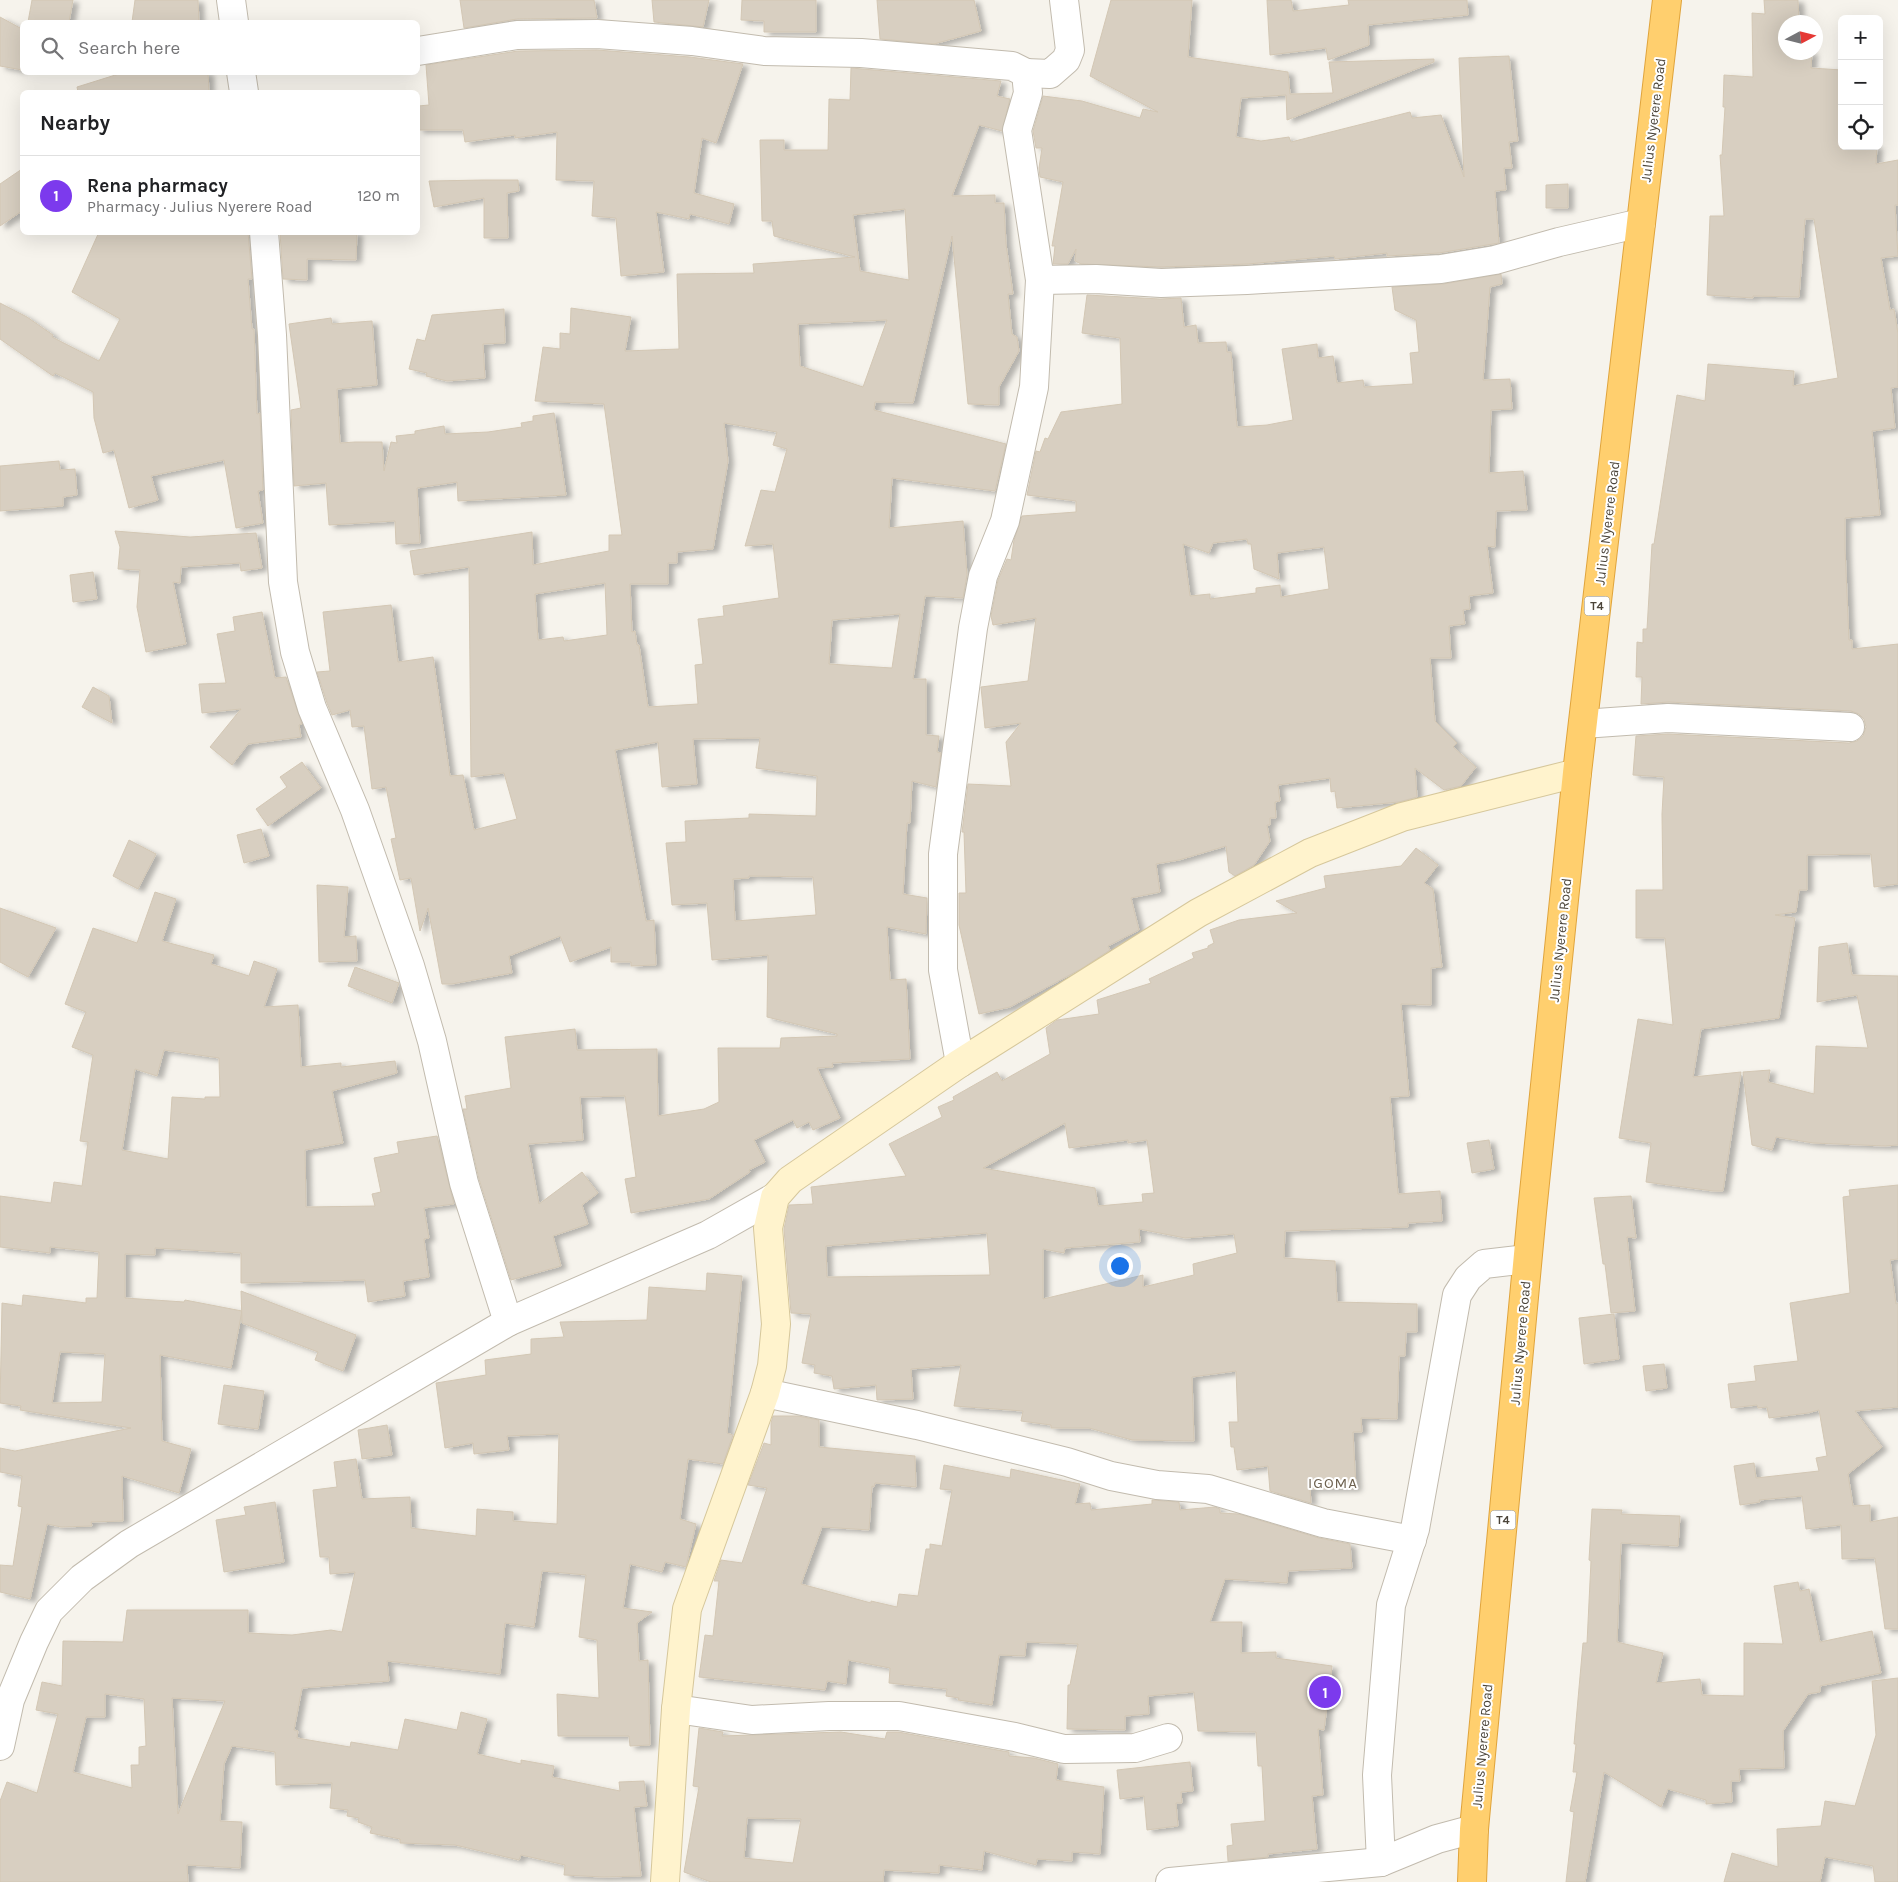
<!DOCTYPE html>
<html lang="en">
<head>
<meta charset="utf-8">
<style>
	body { margin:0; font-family:Karla,sans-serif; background:#f2f2f2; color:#202124 }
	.controls { position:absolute; right:15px; top:15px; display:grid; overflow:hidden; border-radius:8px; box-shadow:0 5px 20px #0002 }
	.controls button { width:45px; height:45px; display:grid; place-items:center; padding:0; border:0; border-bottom:1px solid #e0e0e0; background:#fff; color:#202124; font:25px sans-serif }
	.compass { position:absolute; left:1778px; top:15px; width:45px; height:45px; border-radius:50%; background:#fff; box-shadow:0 5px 20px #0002; rotate:83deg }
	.you { position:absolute; left:1119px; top:1265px; width:18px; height:18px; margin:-12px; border:4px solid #fff; border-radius:50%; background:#1a73e8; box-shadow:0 0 0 8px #1a73e833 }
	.badge { display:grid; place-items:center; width:32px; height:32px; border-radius:50%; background:#7c3aed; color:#fff; font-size:16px; font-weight:700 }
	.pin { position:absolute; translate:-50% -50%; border:2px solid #fff; box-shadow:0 1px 5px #0006 }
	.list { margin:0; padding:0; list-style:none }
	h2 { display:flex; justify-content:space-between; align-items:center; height:65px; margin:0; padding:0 20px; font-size:21px }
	h2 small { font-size:16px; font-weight:400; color:#757577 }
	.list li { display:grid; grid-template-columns:32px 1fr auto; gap:15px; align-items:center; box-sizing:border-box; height:80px; padding:0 20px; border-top:1px solid #e0e0e0 }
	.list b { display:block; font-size:19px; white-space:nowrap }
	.list p { margin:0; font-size:16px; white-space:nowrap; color:#757577 }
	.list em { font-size:16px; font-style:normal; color:#757577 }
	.icon { flex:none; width:28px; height:28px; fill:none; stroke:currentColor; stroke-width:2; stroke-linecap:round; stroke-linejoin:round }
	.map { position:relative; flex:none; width:1898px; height:1882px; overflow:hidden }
	.search { position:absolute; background:#fff; box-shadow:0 5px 20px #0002; left:20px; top:20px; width:400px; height:55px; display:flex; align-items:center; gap:12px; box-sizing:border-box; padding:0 18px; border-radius:8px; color:#757577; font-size:19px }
	.panel { position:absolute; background:#fff; box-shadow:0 5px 20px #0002; left:20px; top:90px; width:400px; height:145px; border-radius:8px }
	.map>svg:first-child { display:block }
</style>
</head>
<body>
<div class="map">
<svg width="1898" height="1882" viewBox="0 0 1898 1882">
	<defs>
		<filter id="shadow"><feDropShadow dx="5.5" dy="3" stdDeviation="2.5" flood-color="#0004"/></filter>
	</defs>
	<rect width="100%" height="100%" fill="#f6f3ec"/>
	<!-- building -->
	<g fill="#d8cfc1" stroke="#d3c7b4" fill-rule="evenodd" filter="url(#shadow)">
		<path d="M32,0H73L69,22H28Z"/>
		<path d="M135,0H198L199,22H132Z"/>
		<path d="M460,0H594L597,18L517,19L464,28Z"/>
		<path d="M652,0H709L703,27L654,22Z"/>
		<path d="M742,0H816V32H764V21L741,20Z"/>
		<path d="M877,0H974L981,31L934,44L880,39Z"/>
		<path d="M1111,0H1192L1188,57L1288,72L1290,94L1333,93L1329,62L1434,59V62L1287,120L1286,95L1241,98L1236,137L1261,141L1289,137L1291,142L1410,112L1412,118L1441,115L1464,177L1459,58L1509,56L1518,141L1509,142L1512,168H1504L1506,190L1495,191L1499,243L1439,253L1387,256V253L1335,259L1334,256L1248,264L1161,267L1081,264L1075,261L1076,249L1068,264H1053L1055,246H1052L1063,182L1040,177L1039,168L1042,148H1036L1033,131L1043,96L1082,101L1140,118L1143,109L1158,112L1090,76Z"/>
		<path d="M1267,0H1291L1293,11L1349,5L1348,0H1467L1468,15L1368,25L1369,45L1328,60L1326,48L1270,55Z"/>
		<path d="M1764,0H1798L1799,22H1786V52H1812L1811,68L1842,70V146H1877L1876,164L1898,160V205H1895L1898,256L1881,258L1890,310L1894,309L1898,333V387L1891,388L1895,428L1872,431L1880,515L1845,518V548L1849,640H1852V649L1898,644V884L1874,887L1871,854L1807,855V890H1799L1796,912L1775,915L1795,918L1779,1018L1701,1029L1693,1077L1741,1072L1723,1191H1713L1646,1182L1651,1143L1619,1138L1638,1019L1673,1025L1665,938H1636V890H1663L1662,814L1664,777L1633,775L1636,736L1668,734L1849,743L1857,741L1863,736L1866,727L1864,719L1859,714L1851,711L1669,702L1641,704L1642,677H1636L1637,642L1643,643V629H1647L1652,544H1654L1677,395L1705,401L1708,364L1794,371L1793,386L1838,378L1814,219H1805L1799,297L1753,296V298L1707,295L1710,216H1724L1720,155H1722L1725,107H1723L1724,75L1753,77L1752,13L1765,14Z"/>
		<path d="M0,17L22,29V70L0,66Z"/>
		<path d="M597,50L690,57L743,64L716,143L702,138L694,193L734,204L729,224L690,214L689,219L656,212L664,272L621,276L616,218L592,216L594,181L556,180L557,132L515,138V135L465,142L463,130H418V106L429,105L426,65L518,51Z"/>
		<path d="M851,68L1001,81L997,96L1010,99L1002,131L979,125L952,196L995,195V203H1004L1006,244L1013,294H1008L1012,334L1017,337L1019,351L999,387V405L968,404L952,236L913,403L875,402L874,410L1006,444L995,491L892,478L889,528L963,521L967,575L963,598L925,596L913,679H926V735L939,736L937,752L941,753L936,787L912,781L910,823H907L903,894L927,898L926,934L887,927L890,980L906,979L910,1059L832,1063L833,1067L817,1068L840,1118L813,1130L809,1122L797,1128L793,1120L754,1140L765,1162L749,1170L750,1172L709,1199L631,1213L625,1179L636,1177L625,1096L580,1097L583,1140L528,1144L539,1204L582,1172L598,1193L582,1205L588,1224L553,1236L561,1266L511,1280L479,1179L463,1109H467L465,1096L511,1088L505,1037L575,1029L577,1050L657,1049L658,1116L704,1109L719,1102L718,1048H780L781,1038L837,1036V1034L767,1017L768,955L712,960L707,903L672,905L666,843L686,842L685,821L749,818V814L816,816L817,776L756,768L760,738L693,739L697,784L662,787L658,742L615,750L646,921L654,920L656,965L631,966V962H611V947L570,962L560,936L509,956L512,973L452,984H442L428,908L420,931L411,878L400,880L391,839L396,838L386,787L372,789L364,726L352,727L350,710L332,715L327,703L317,672L330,671L323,612L391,605L398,662L433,657L450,776L463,775L474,830L517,819L504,773L471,777L469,567L414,575L410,551L532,532L533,565L609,551V535H622L604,404L535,401L543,347L560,349V333L570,334L571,308L631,317L625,351L679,349L677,274L754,273L753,264L855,257L774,236L772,221H762L760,140H784V150H828L829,99L850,100ZM905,209L909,280L860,271L853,215ZM887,320L863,387L800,366L798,324ZM724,423L777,432L773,445L787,449L775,492L761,490L745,546L773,544L779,598L723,606L724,616L698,619L703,664L695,665L698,704L648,707L639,645H637L635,631L632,632L630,584H668V563H677V552L713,549L728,461ZM605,583L607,635L564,641L563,637L538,640L535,594ZM900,614L892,668L829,664L832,620ZM749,876L813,877L816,915L735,921L733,879L749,878Z"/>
		<path d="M125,72H208L209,92H78L77,87Z"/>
		<path d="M22,169V211L0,226V184Z"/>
		<path d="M483,180H518L519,191L507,193L508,238H484V198L434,207L429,181Z"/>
		<path d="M1568,184V208H1546V185Z"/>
		<path d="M99,232H248L252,279H248L252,329H254L257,414L260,413L263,490L258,491L263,523L236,528L224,460L151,476L158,500L129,508L114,450L103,453L94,418L93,392L55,373L53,376L0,339V303L27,317L53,335L52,337L99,361L120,319L72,292Z"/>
		<path d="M357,232L356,260L307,259V280L283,279L280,233Z"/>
		<path d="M1501,274L1502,284L1490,287L1483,380L1510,379L1512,409L1491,410L1489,473L1523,471L1527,510L1496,511L1495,547L1487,546L1493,593L1469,596L1470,609L1463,610L1465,624L1449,626L1451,658H1430L1435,721L1457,743L1453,747L1476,767L1461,786L1444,790L1415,768L1417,797L1399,802L1337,808L1335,791L1331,792L1330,778L1278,785L1280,801L1275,802L1276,818H1270V825H1267L1270,841L1254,865L1235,876L1229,872L1226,846L1179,860L1156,864L1160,892L1131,898L1139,930L1108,946L1110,950L1081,969L1010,1007L979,1014L959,925V893H966L964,832H962L968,784L1011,786L1006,742L1021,723L985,728L981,687L1028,681L1036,618L993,625L991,616L998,580L1007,559L1011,560L1014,540L1022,516L1076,512V501L1027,495L1036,451L1040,452L1045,438L1048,439L1061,412L1122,404L1120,338L1082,333L1087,295L1160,299L1181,298L1184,327L1196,325L1198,343L1226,342L1227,352H1231L1237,427L1267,425L1293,420L1282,349L1317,344L1318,358L1333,356L1337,383L1363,380L1364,387L1413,384L1410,353L1419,352L1416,320L1395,310L1392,287L1443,284ZM1247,539L1248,544H1251L1254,569L1279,579L1277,553L1324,547L1329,589L1281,597L1280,585L1256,588V593L1210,599V594L1190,596L1183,544L1209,553L1213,543Z"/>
		<path d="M504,309L505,343L483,344L485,378L447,381L426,376L427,373L409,369L417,339L425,341L432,315Z"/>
		<path d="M331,318L332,324L372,321L377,385L337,389L340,443L355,442H382L384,471L391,442L397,443L396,436L415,434V431L444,426L445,434L488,432L522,427L521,423L533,421V416L554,413L566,495L458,501L457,482L417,488L420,543L396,544L395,521L329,525L326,483L294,486L291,410L301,408L289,324Z"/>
		<path d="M59,461L60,470L75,469L77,495L63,497V506L0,511V466Z"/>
		<path d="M115,531L190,537L256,533L262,568L241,571L240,563L181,567L180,583L173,582L186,644L146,652L137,607L140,570L118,569L120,547Z"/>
		<path d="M93,572L97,599L73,602L70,575Z"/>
		<path d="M262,612L275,678L286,677L302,724L299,725L301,737L248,744L232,765L210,747L241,709L202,713L199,684L226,683L217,634L235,631L233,617Z"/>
		<path d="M93,687L109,696L112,723L82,707Z"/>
		<path d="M302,762L321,788L268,826L256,809L287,787L280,777Z"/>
		<path d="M261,829L269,856L244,863L237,835Z"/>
		<path d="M129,840L156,854L138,889L113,876Z"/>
		<path d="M1416,848L1438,865L1424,883L1433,889L1442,967L1431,968V1005L1401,1004L1409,1096L1390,1097L1398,1194L1440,1191L1442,1221L1408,1223V1227L1285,1231L1284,1258L1335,1261L1337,1302L1417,1304V1332H1406L1405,1356H1399L1397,1419L1361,1418L1362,1432H1353L1356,1488L1310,1489L1311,1503L1270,1491L1268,1466L1237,1470L1234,1447H1231L1229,1422H1238L1236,1371L1192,1377L1194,1441L1132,1440L1089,1428H1051V1425L1021,1421L1023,1411L954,1406L961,1365L911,1369L913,1399L877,1400L876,1385L834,1389L832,1376L814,1373L815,1365L802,1363L811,1314L791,1313L784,1229L789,1205L813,1204L811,1187L906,1176L889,1144L942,1117L938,1107L954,1100L953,1097L997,1072L1002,1081L1050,1054L1046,1028L1057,1020L1099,1014L1097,1000L1151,983L1149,979L1194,958L1192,953L1208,948V946L1214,943L1210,930L1239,920L1297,913L1276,901L1326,888L1324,876L1401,866ZM1065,1123L1069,1148L1128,1140V1143L1147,1140L1154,1193L1142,1194L1143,1202L1098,1206L1095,1188L983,1168ZM1139,1229L1185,1238L1234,1234L1237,1253L1193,1264L1194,1275L1143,1287V1275L1043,1299V1249L1064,1253L1065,1248L1140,1242ZM987,1233L990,1275L827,1277L826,1246Z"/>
		<path d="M317,885L348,887L344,937L356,936L357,961L319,962Z"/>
		<path d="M155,892L176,899L162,941L214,955L211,964L249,976L254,961L277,969L264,1007L298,1005L301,1067L341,1063V1067L395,1061L397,1073L332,1091L343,1143L305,1150L306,1207L375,1206L372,1194L381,1192L374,1158L399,1153L397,1142L437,1136L454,1204L424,1208L429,1238L424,1239L429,1277L403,1281L405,1296L368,1302L365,1280L241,1283V1253L155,1248V1255L125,1254V1298L184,1302L185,1300L242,1311L231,1368L160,1355L162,1441L191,1449L179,1493L122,1476L123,1521L91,1522L92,1526L61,1527L47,1524L30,1599L0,1592V1565L13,1566L22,1507L18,1506L22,1476L0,1472V1448L15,1451L131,1428L20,1410L21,1406L0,1403L2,1303L22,1306L23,1295L86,1303V1298H97L99,1252L50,1247V1253L0,1247V1196L51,1203L54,1182L82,1186L88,1142L80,1141L93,1055L72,1047L86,1012L65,1004L93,928L137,943ZM164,1050L219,1058L220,1097H205V1099L172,1097L168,1159L122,1150L135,1069L157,1076ZM60,1352L105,1354L102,1402L52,1403Z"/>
		<path d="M0,908L56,928L28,977L0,962Z"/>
		<path d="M1847,943L1852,975L1898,976V1145L1885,1146L1813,1143L1776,1137L1772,1150L1752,1145L1743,1072L1770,1070L1768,1082L1814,1094L1816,1046L1868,1048L1857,995L1817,1002L1819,947Z"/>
		<path d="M355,967L399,983L392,1003L348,986Z"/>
		<path d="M1489,1140L1494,1169L1472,1173L1467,1143Z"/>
		<path d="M1898,1185V1259L1890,1260L1896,1304L1898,1303V1407L1855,1411L1882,1447L1848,1474L1853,1506L1870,1505V1522L1898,1517V1629H1885L1875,1558L1842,1559L1841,1525L1806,1529L1802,1496L1759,1500L1760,1502L1740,1505L1734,1466L1754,1463L1756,1478L1819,1471L1816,1458L1827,1456L1819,1410L1808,1413L1769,1418L1767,1407L1758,1408L1757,1405L1731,1408L1728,1384L1756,1381L1754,1366L1798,1361L1790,1303L1850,1293L1843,1197L1850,1196L1849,1190Z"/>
		<path d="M1631,1196L1636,1238L1627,1237L1635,1311L1611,1313L1605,1264H1603L1594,1198Z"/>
		<path d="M707,1273L742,1276L727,1433L733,1435L723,1464L688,1459L680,1519L696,1524L686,1567L665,1562L662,1572L630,1564L623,1608L652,1612L637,1623L639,1661L648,1660L650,1745L630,1746L629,1736H558L557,1694L599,1698L597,1640L579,1637L586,1575L542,1571L534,1627L505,1623L500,1674L387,1661L389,1681L302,1688L294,1730L298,1731L297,1738L350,1747L351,1742L398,1750L405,1719L457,1730L461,1712L487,1719L477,1754L521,1764V1760L554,1766L552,1777L620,1791L619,1782L644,1781L647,1806L634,1807L641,1876L603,1877L564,1875L565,1865L521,1855L519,1860L455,1845L400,1843V1839L370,1833L372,1827L358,1822L359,1818L347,1816L348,1810L330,1808L332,1783L276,1785L275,1752L232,1746L224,1764L220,1821L242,1822L240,1868L187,1865L188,1882H0V1801L7,1782L37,1793L58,1714L36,1710L42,1682L62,1686L63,1641L123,1642L127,1610H248V1633L292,1635L331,1630L342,1632L355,1572L330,1574L329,1557H320L313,1490L337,1487L334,1462L356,1459L362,1499L410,1497L411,1528L476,1536L477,1509L513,1512V1521L557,1524L559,1434L507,1436L509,1450L474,1454L473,1443L445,1448L436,1383L486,1375L485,1360L531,1354V1339L564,1337L560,1322L647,1320L649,1287L706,1291ZM105,1694L144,1699L146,1746L139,1747V1765H131L132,1788L73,1772L86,1717H105ZM172,1698L225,1701L178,1814Z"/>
		<path d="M241,1291L356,1335L343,1371L315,1360L318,1352L242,1323Z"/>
		<path d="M1614,1314L1619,1359L1584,1364L1579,1318Z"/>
		<path d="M1664,1364L1667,1388L1646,1391L1643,1366Z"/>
		<path d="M224,1385L264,1391L258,1429L218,1424Z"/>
		<path d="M773,1416H798L819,1420V1447L915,1456L916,1487L875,1483L874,1487L872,1486L869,1530L822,1527L801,1584L871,1603V1601L897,1607L899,1594L918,1596L926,1549H930V1544L942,1546L952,1490L940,1489L944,1465L1010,1478L1011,1469L1080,1484L1075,1504L1090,1503L1091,1510L1152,1504V1500L1179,1502L1180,1510L1215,1507L1220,1509V1513L1239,1514L1319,1538L1350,1544L1352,1568L1288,1571L1287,1583L1225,1579L1210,1622H1242L1241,1653L1276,1652V1658L1332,1666L1324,1730L1318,1729L1323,1795L1312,1796L1317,1849L1268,1854V1857L1228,1861L1227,1846L1233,1845L1231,1824L1265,1821L1262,1766H1258L1256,1732L1198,1731L1194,1692L1148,1696L1149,1714L1125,1716V1730L1067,1729L1068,1685H1070L1078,1644L1026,1642L1025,1656L999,1655L992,1705L958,1700L959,1698L946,1696L947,1689L889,1683L890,1668L848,1660L846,1684L827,1681L825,1690L699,1677L705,1635L713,1636L719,1581H714L721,1560L742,1563L767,1488L748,1485L764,1443L771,1445V1423Z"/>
		<path d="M387,1425L392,1455L362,1459L358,1430Z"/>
		<path d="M275,1502L284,1562L224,1572L216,1520L246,1515L244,1507Z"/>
		<path d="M1592,1509L1622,1510L1621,1514L1680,1516L1678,1546L1621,1543L1617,1642L1663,1653L1656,1683L1700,1679L1702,1695L1744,1696V1643L1783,1644L1774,1586L1798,1582L1800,1591L1809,1589L1820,1642L1872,1631L1881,1673L1820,1686V1692L1808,1694L1783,1731L1784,1768L1739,1769L1740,1781H1731L1732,1802L1706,1804V1800L1668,1789L1661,1807L1604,1772L1585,1882H1566L1574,1812L1570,1811L1577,1772H1573L1576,1744H1574L1583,1643H1587L1591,1561L1589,1560Z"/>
		<path d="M1898,1678V1882H1875L1873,1866L1825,1857L1820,1882H1724L1732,1853L1778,1867L1777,1829L1821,1826L1825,1801L1855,1806L1876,1735L1872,1681Z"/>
		<path d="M699,1728L723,1732L722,1736L841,1732L885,1739L887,1732H898L1003,1751L1009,1752V1756L1034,1758L1058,1764L1056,1780L1104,1787L1100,1854L1072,1852V1861L1037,1859L1036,1865L984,1851L982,1870L939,1865V1873L884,1870L883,1882H711L684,1872L699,1787L693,1786ZM747,1818L801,1819L793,1863L744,1858Z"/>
		<path d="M1190,1762L1193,1791L1181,1792L1182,1803H1176L1178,1826L1147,1830L1144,1796L1120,1799L1117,1770Z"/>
	</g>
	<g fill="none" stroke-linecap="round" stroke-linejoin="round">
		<defs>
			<g id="street">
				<path d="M231,0L234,22"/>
				<path d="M418,51L517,35L597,34L692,41L764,51L861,53L1012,66L1026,73L1028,93L1017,130L1040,280L1034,387L1005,521L983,576L973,628L943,854V970L960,1063"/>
				<path d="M241,72L244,92"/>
				<path d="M1026,73L1050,74L1066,60L1070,50L1064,0"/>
				<path d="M264,232L272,335L283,582L295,652L312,708L355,810L410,966L432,1041L464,1183L508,1322"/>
				<path d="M1040,280L1096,279L1161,283L1247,280L1441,269L1495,260L1559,242L1641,223"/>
				<path d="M1583,724L1668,718L1850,727"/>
				<path d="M765,1393L917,1425L1067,1462L1111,1476L1157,1485L1208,1489L1323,1523L1412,1540"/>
				<path d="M676,1709L752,1720L829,1716H899L1015,1737L1064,1749L1135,1748L1168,1738"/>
				<path d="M0,1746L10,1700L34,1642L49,1611L82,1578L129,1544L508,1322L708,1235L775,1197"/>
				<path d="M1381,1862L1377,1775L1391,1605L1415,1529L1457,1295L1468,1278L1484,1264L1527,1259"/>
				<path d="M1170,1882L1381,1862L1437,1839L1474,1829"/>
			</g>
			<path id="secondary" d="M665,1882L676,1709L687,1609L765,1393L772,1366L776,1324L768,1228L775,1197L790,1180L960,1063L1198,913L1310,853L1402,817L1577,773"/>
			<path id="highway" d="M1472,1882L1474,1829L1532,1212L1577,773L1667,0"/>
		</defs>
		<!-- street casing -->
		<use href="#street" stroke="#c2bbae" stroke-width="30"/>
		<!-- secondary casing -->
		<use href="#secondary" stroke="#d6c79b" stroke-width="30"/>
		<!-- highway casing -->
		<use href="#highway" stroke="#e0a43c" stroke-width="30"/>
		<!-- street -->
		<use href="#street" stroke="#fff" stroke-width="28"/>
		<!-- secondary -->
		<use href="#secondary" stroke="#fff3cd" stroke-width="28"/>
		<!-- highway -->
		<use href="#highway" stroke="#ffcf6e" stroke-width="28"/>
	</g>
	<g text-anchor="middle" stroke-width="4" stroke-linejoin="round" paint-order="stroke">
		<!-- shield labels -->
		<g fill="#fff" stroke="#817c74" stroke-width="1">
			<rect x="1584.5" y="596.5" width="25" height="19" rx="4"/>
			<rect x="1490.5" y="1510.5" width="25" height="19" rx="4"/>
		</g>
		<g font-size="12" font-weight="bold" fill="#4b4439">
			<text x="1597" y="610">T4</text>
			<text x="1503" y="1524">T4</text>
		</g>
		<!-- street labels -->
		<g font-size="14" fill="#4b4439" stroke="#fff">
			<text transform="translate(1653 120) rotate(-83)" y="5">Julius Nyerere Road</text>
			<text transform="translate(1607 523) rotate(-83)" y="5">Julius Nyerere Road</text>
			<text transform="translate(1560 940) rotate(-84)" y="5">Julius Nyerere Road</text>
			<text transform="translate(1520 1343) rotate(-85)" y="5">Julius Nyerere Road</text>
			<text transform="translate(1482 1746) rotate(-85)" y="5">Julius Nyerere Road</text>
		</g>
		<!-- neighbourhood labels -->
		<g font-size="15" letter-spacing="1" fill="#6e6250" stroke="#fff">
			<text x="1333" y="1488">IGOMA</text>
		</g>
	</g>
</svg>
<div class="controls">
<button>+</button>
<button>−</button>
<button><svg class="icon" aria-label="locate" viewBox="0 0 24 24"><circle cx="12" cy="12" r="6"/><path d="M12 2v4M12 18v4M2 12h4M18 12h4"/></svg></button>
</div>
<svg class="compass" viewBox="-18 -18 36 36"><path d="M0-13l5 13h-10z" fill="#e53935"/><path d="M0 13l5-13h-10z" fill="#757577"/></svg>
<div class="you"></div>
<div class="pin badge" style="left:1325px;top:1692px">1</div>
<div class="search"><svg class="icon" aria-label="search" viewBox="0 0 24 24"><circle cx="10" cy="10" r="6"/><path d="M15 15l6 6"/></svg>Search here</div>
<section class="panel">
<h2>Nearby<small></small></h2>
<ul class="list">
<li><span class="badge">1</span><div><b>Rena pharmacy</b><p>Pharmacy · Julius Nyerere Road</p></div><em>120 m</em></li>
</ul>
</section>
</div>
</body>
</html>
